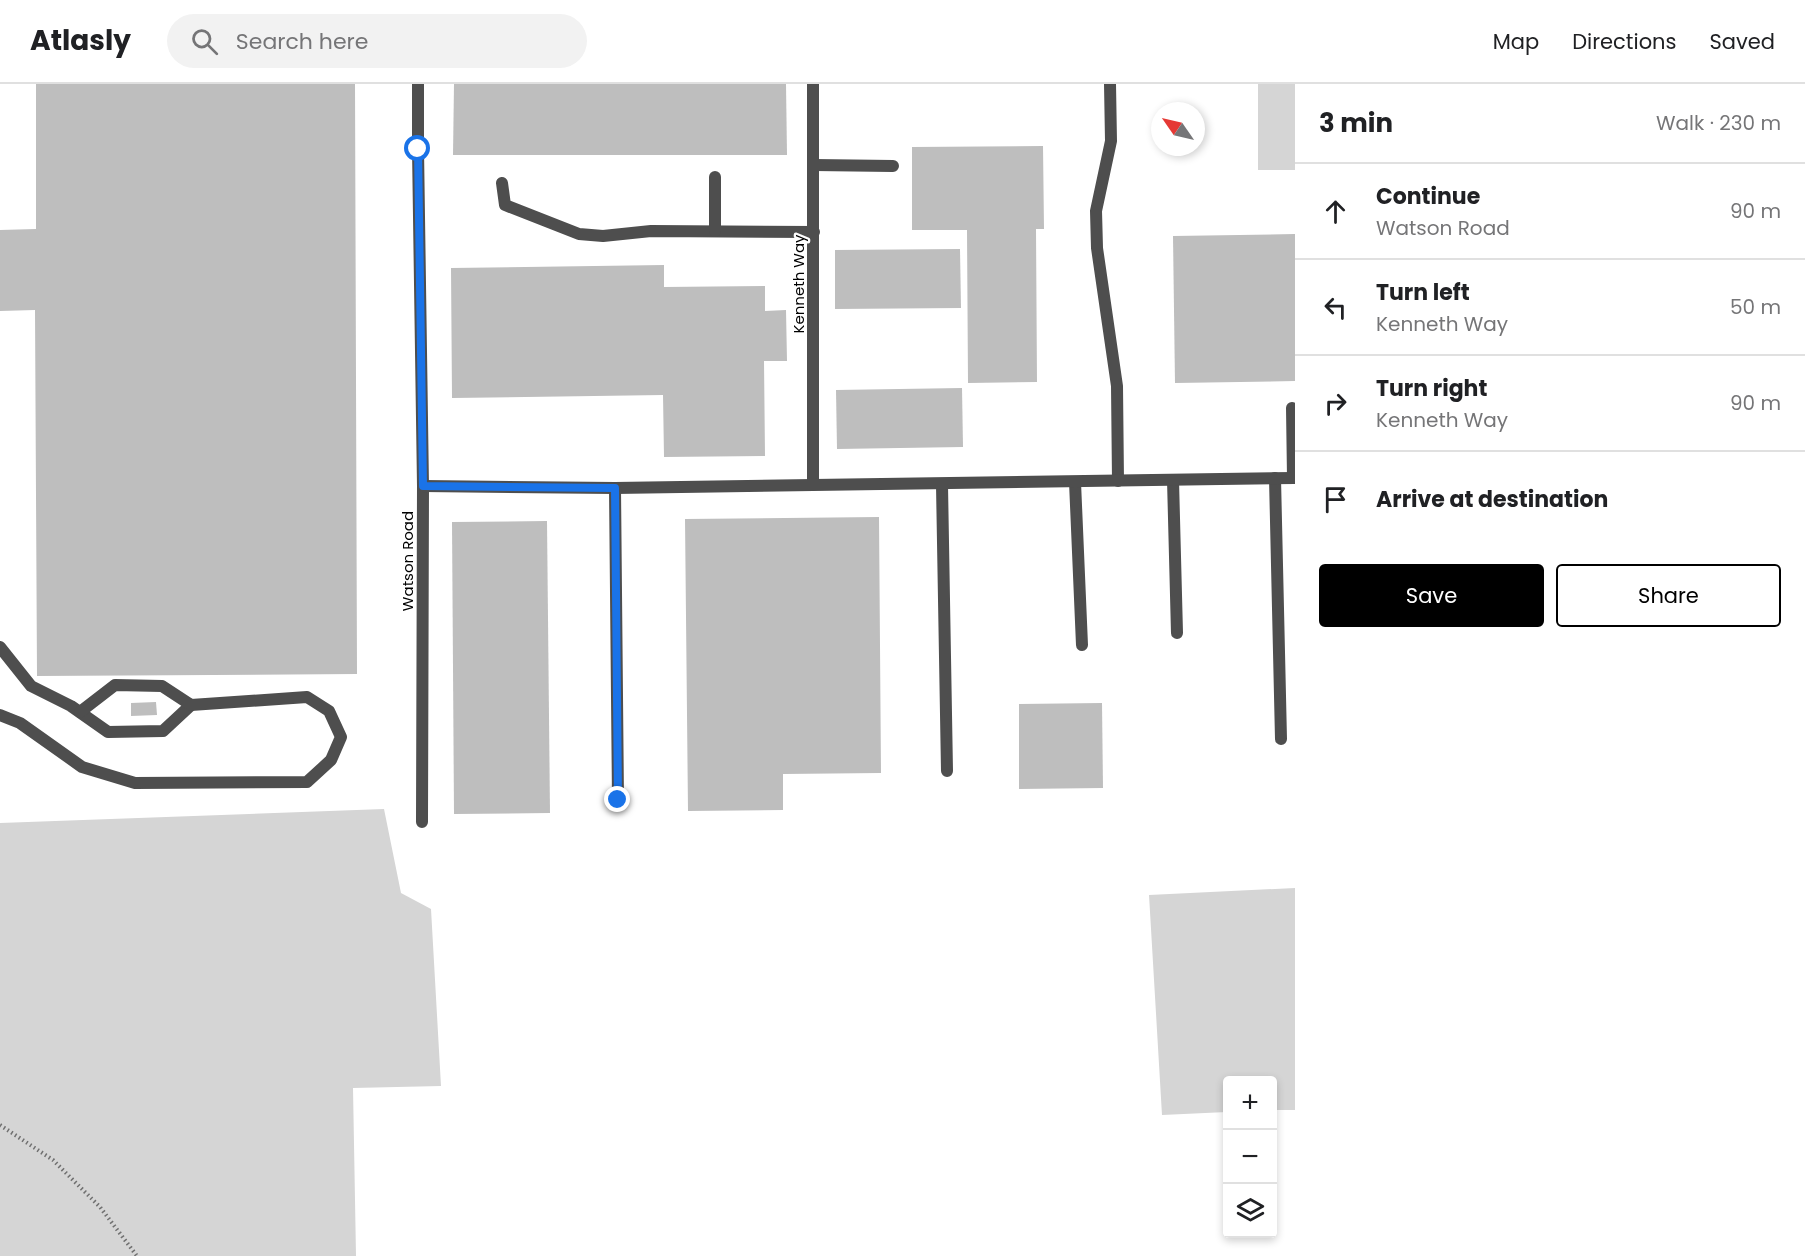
<!DOCTYPE html>
<html lang="en">
<head>
<meta charset="utf-8">
<style>
	body { margin:0; font-family:Poppins,sans-serif; background:#f2f2f2; color:#202124 }
	.controls { position:absolute; right:18px; bottom:18px; display:grid; overflow:hidden; border-radius:6px; box-shadow:0 3px 9px #0003 }
	.controls button { width:54px; height:54px; display:grid; place-items:center; padding:0; border:0; border-bottom:2px solid #e0e0e0; background:#fff; color:#202124; font:30px sans-serif }
	.compass { position:absolute; left:1151px; top:18px; width:54px; height:54px; border-radius:50%; background:#fff; box-shadow:0 3px 9px #0003; rotate:304deg }
	.stop { position:absolute; width:18px; height:18px; margin:-14px; border:4px solid #1a73e8; border-radius:50%; background:#fff }
	.stop.end { background:#1a73e8; border-color:#fff; box-shadow:0 2px 6px #0008 }
	.list { margin:0; padding:0; list-style:none }
	h2 { display:flex; justify-content:space-between; align-items:center; height:78px; margin:0; padding:0 24px; font-size:26px }
	h2 small { font-size:20px; font-weight:400; color:#757577 }
	.list li { display:grid; grid-template-columns:39px 1fr auto; gap:18px; align-items:center; box-sizing:border-box; height:96px; padding:0 24px; border-top:2px solid #e0e0e0 }
	.list b { display:block; font-size:22px; white-space:nowrap }
	.list p { margin:0; font-size:20px; white-space:nowrap; color:#757577 }
	.list em { font-size:20px; font-style:normal; color:#757577 }
	.actions { display:flex; gap:12px; padding:18px 24px }
	.actions a { flex:1; padding:14px 0; border:2px solid #000; border-radius:6px; text-align:center; font-size:21px; color:#000 }
	.actions .main { background:#000; color:#fff }
	.icon { flex:none; width:33px; height:33px; fill:none; stroke:currentColor; stroke-width:2; stroke-linecap:round; stroke-linejoin:round }
	.map { position:relative; flex:none; width:1295px; height:1172px; overflow:hidden }
	header { display:flex; align-items:center; gap:36px; box-sizing:border-box; height:84px; padding:0 30px; background:#fff; border-bottom:2px solid #e0e0e0 }
	header strong { font-size:28px }
	nav { display:flex; gap:33px; margin-inline-start:auto; font-size:21px }
	.search { width:420px; height:54px; background:#f2f2f2; display:flex; align-items:center; gap:15px; box-sizing:border-box; padding:0 21px; border-radius:33px; color:#757577; font-size:22px }
	main { display:flex }
	aside { flex:1; background:#fff }
	.map>svg:first-child { display:block }
</style>
</head>
<body>
<header>
<strong>Atlasly</strong>
<div class="search"><svg class="icon" aria-label="search" viewBox="0 0 24 24"><circle cx="10" cy="10" r="6"/><path d="M15 15l6 6"/></svg>Search here</div>
<nav><a>Map</a><a>Directions</a><a>Saved</a></nav>
</header>
<main>
<div class="map">
<svg width="1295" height="1172" viewBox="0 0 1295 1172">
	<rect width="100%" height="100%" fill="#fff"/>
	<!-- green -->
	<g fill="#d5d5d5">
		<rect x="1258" y="0" width="37" height="86"/>
		<path d="M384,725L401,809L431,825L441,1002L353,1004L356,1172H0V739Z"/>
		<path d="M1295,804V1026H1273L1272,996H1228L1227,1028L1162,1031L1149,811Z"/>
	</g>
	<!-- building -->
	<g fill="#bebebe">
		<path d="M36,0H355L357,590L37,592L35,226L0,227V146L36,145Z"/>
		<path d="M454,0H786L787,71H453Z"/>
		<path d="M1043,62L1044,145H1036L1037,298L968,299L967,146H912V63Z"/>
		<path d="M1295,150V297L1175,299L1173,152Z"/>
		<path d="M960,165L961,224L835,225V166Z"/>
		<path d="M664,181V203L765,202V227L786,226L787,277H764L765,372L664,373L663,311L452,314L451,184Z"/>
		<path d="M962,304L963,363L837,365L836,306Z"/>
		<path d="M879,433L881,689L783,690V726L688,727L685,435Z"/>
		<path d="M547,437L550,729L454,730L452,438Z"/>
		<path d="M156,618L157,631L131,632V619Z"/>
		<path d="M1102,619L1103,704L1019,705V620Z"/>
	</g>
	<g fill="none" stroke-linecap="round" stroke-linejoin="round">
		<!-- path -->
		<path stroke="#707070" stroke-width="4" stroke-dasharray="1.5 3" stroke-linecap="butt" d="M0,1041L53,1076L100,1123L137,1172"/>
		<!-- service -->
		<g stroke="#4e4e4e" stroke-width="12">
			<path d="M1110,0L1111,57L1096,127L1097,164L1117,302L1118,397"/>
			<path d="M814,81L893,82"/>
			<path d="M502,99L505,121L579,150L603,152L651,147L814,148"/>
			<path d="M715,147V93"/>
			<path d="M1292,324L1293,394"/>
			<path d="M1275,394L1281,655"/>
			<path d="M1173,396L1177,549"/>
			<path d="M1075,398L1082,561"/>
			<path d="M0,563L31,602L71,622L108,648L163,647L191,621"/>
			<path d="M0,631L20,639L82,683L135,699L307,698L331,676L341,653L329,627L307,613L191,621L162,602L115,601L80,628"/>
		</g>
		<!-- minor -->
		<g stroke="#4e4e4e" stroke-width="12">
			<path d="M418,0V65L423,402L422,738"/>
			<path d="M813,0V400"/>
			<path d="M942,401L947,687"/>
			<path d="M423,402L615,404L1295,394"/>
			<path d="M615,404L618,716"/>
		</g>
	</g>
	<g fill="none" stroke-linecap="round" stroke-linejoin="round">
		<!-- route -->
		<path stroke="#1a73e8" stroke-width="8" d="M418,65L423,402L615,404L618,716"/>
	</g>
	<g text-anchor="middle" stroke-width="4.5" stroke-linejoin="round" paint-order="stroke">
		<!-- street labels -->
		<g font-size="15" fill="#000" stroke="#fff">
			<text transform="translate(799 200) rotate(-90)" y="5">Kenneth Way</text>
			<text transform="translate(408 477) rotate(-90)" y="5">Watson Road</text>
		</g>
	</g>
</svg>
<div class="controls">
<button>+</button>
<button>−</button>
<button><svg class="icon" aria-label="layers" viewBox="0 0 24 24"><path d="M12 4l9 5-9 5-9-5zM3 14l9 5 9-5"/></svg></button>
</div>
<svg class="compass" viewBox="-18 -18 36 36"><path d="M0-13l5 13h-10z" fill="#e53935"/><path d="M0 13l5-13h-10z" fill="#757577"/></svg>
<div class="stop" style="left:418px;top:65px"></div>
<div class="stop end" style="left:618px;top:716px"></div>
</div>
<aside>
<h2>3 min<small>Walk · 230 m</small></h2>
<ul class="list">
<li><svg class="icon" aria-label="ahead" viewBox="0 0 24 24"><path d="M12 20V5M6 11l6-6 6 6"/></svg><div><b>Continue</b><p>Watson Road</p></div><em>90 m</em></li>
<li><svg class="icon" aria-label="left" viewBox="0 0 24 24"><path d="M17 20v-9H6M10 6l-5 5 5 5"/></svg><div><b>Turn left</b><p>Kenneth Way</p></div><em>50 m</em></li>
<li><svg class="icon" aria-label="right" viewBox="0 0 24 24"><path d="M7 20v-9h11M14 6l5 5-5 5"/></svg><div><b>Turn right</b><p>Kenneth Way</p></div><em>90 m</em></li>
<li><svg class="icon" aria-label="arrive" viewBox="0 0 24 24"><path d="M6 21V4h12l-3 4 3 4H6"/></svg><div><b>Arrive at destination</b></div></li>
</ul>
<div class="actions"><a class="main">Save</a><a>Share</a></div>
</aside>
</main>
</body>
</html>
